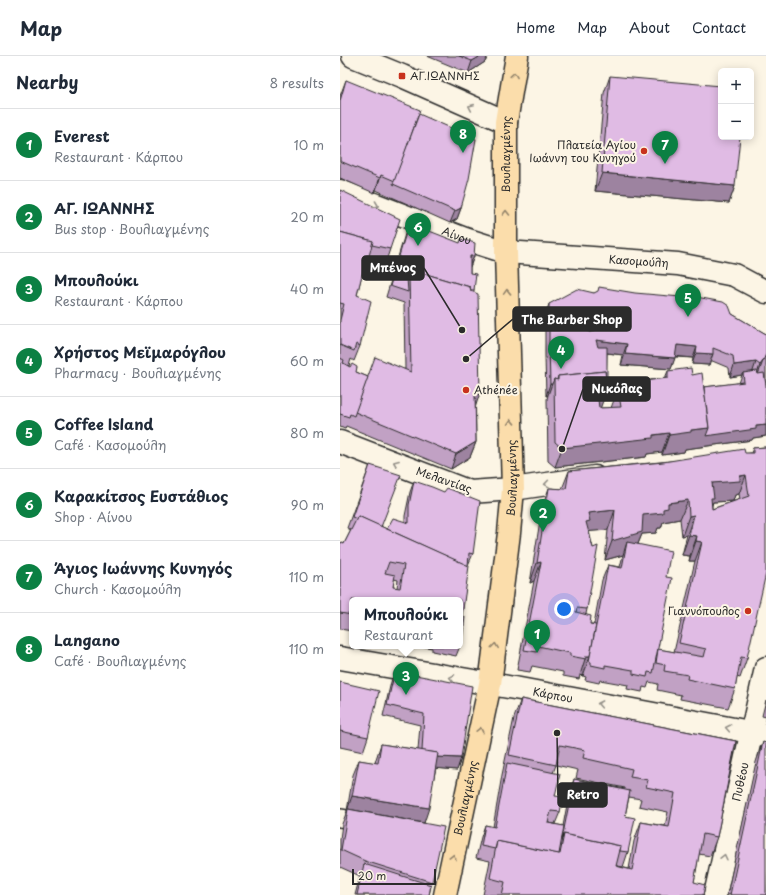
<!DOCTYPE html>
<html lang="en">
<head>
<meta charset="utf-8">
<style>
	body { margin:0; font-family:"Playpen Sans",sans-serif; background:#f2f2f3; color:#1f2937 }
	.controls { position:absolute; right:12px; top:12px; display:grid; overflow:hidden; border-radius:6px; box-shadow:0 2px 10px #0003 }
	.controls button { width:36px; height:36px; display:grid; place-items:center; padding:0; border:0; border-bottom:1px solid #e0e1e3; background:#fff; color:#1f2937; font:20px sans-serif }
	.scale { position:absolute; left:12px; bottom:10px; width:84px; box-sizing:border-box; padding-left:4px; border:2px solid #2b2b2b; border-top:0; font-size:11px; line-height:14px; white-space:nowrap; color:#2b2b2b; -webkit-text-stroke:3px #fcf5e5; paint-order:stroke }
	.you { position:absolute; left:224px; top:553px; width:14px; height:14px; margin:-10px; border:3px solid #fff; border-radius:50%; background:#1a73e8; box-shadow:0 0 0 6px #1a73e833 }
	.badge { display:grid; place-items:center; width:26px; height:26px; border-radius:50%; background:#0b8043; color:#fff; font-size:13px; font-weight:700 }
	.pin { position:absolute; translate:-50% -33px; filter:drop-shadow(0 1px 2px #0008) }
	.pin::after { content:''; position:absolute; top:21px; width:14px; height:12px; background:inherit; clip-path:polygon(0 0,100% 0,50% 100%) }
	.popup { position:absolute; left:9px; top:541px; width:114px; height:52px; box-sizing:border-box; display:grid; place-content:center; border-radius:6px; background:#fff; filter:drop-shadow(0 1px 3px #0005); font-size:13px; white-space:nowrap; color:#747a83 }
	.popup b { font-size:15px; color:#1f2937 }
	.popup::after { content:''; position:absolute; left:50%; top:100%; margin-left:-8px; border:8px solid transparent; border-top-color:#fff }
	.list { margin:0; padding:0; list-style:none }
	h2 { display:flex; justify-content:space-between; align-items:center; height:52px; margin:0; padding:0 16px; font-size:17px }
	h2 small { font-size:13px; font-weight:400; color:#747a83 }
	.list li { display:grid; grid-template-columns:26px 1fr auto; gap:12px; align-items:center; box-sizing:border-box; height:72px; padding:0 16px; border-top:1px solid #e0e1e3 }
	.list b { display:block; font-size:15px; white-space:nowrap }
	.list p { margin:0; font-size:13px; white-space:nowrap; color:#747a83 }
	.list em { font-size:13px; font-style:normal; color:#747a83 }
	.map { position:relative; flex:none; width:426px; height:839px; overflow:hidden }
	header { display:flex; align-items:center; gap:24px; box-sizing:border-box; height:56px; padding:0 20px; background:#fff; border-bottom:1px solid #e0e1e3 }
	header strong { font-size:19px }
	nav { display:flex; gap:22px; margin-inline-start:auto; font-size:14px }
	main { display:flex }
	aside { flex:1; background:#fff }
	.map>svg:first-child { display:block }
</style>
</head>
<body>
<header>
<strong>Map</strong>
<nav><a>Home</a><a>Map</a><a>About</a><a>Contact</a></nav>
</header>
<main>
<aside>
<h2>Nearby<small>8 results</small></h2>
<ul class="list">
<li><span class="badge">1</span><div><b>Everest</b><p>Restaurant · Κάρπου</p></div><em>10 m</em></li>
<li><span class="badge">2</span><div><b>ΑΓ. ΙΩΑΝΝΗΣ</b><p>Bus stop · Βουλιαγμένης</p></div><em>20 m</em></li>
<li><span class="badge">3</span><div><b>Μπουλούκι</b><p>Restaurant · Κάρπου</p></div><em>40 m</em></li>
<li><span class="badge">4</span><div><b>Χρήστος Μεϊμαρόγλου</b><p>Pharmacy · Βουλιαγμένης</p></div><em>60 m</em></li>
<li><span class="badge">5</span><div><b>Coffee Island</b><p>Café · Κασομούλη</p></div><em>80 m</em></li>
<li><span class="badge">6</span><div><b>Καρακίτσος Ευστάθιος</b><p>Shop · Αίνου</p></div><em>90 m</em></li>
<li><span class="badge">7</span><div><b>Άγιος Ιωάννης Κυνηγός</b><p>Church · Κασομούλη</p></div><em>110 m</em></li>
<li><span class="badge">8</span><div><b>Langano</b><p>Café · Βουλιαγμένης</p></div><em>110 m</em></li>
</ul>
</aside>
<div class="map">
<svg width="426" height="839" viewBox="0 0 426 839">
	<rect width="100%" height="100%" fill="#fcf5e5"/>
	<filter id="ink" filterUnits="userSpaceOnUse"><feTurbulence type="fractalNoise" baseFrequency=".025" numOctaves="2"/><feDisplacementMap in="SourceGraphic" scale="8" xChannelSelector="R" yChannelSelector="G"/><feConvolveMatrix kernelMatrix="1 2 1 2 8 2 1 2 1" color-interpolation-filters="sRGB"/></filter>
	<g filter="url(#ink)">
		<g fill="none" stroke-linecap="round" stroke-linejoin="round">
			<defs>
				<path id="service" d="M0,762L27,766"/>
				<g id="minor">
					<path d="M0,386L130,436L173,433L255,421"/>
					<path id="s1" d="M375,839L426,612"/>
				</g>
				<g id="tertiary">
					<path d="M13,0L62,20L166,66"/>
					<path id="s2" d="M0,135L125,183L166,196"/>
				</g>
				<g id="secondary">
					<path id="s3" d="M166,196L338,208L394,219L426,236"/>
					<path id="s4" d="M0,602L180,633L426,679"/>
				</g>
				<g id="primary">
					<path id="s5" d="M105,839L150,628L169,477L173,433L166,196V66L177,0"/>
				</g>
			</defs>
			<!-- service casing -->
			<use href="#service" stroke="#2b2b2b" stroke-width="20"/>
			<!-- minor casing -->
			<use href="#minor" stroke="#2b2b2b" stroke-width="25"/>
			<!-- tertiary casing -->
			<use href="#tertiary" stroke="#2b2b2b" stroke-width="25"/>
			<!-- secondary casing -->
			<use href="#secondary" stroke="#2b2b2b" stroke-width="25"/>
			<!-- primary casing -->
			<use href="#primary" stroke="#2b2b2b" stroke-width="25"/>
			<!-- service -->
			<use href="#service" stroke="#fcf5e5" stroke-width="17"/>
			<!-- minor -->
			<use href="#minor" stroke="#fcf5e5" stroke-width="22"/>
			<!-- tertiary -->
			<use href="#tertiary" stroke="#fcf5e5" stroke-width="22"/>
			<!-- secondary -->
			<use href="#secondary" stroke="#fcf5e5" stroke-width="22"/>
			<!-- primary -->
			<use href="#primary" stroke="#fbddab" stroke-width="22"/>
		</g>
		<!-- wall -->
		<g fill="#c1a1c4" stroke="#2b2b2b" fill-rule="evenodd">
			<path d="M87,0H148L145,6L128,17Z"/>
			<path d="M270,20L395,130L389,147L255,135L264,37Z"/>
			<path d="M6,24L75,69L121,152L117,163L110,167L36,134L34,137L0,122V40Z"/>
			<path d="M0,134L50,193L46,205L29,200L23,214L17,239L20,290L14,305L11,303L9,310L3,307L16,316L28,321L65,313L64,247L46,241L65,178L69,167L134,200L130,211V217L134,234V236L136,386L130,401L111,413L6,370L5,373L0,371Z"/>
			<path d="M254,237L392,258L426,278V380L413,382L412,384L345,393L344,396L322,399V396L307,398L306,401L215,411L208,405L207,343L208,339L206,340L205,301V260L209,248ZM267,297L283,299L281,309L331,313L335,301L353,302L352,308L369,309L370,304L389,312L390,321L402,319L399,327L364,331L352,319L328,315L325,322L296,326L295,331L278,333L271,352H260L266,326Z"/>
			<path d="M426,391L407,602L400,622L397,621L395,633L388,652L340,643L341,639L317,634L318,628L309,626L307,632L303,631L302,636L287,633L288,629L260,624L259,627L245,624L246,621L240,619L239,623L223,620V616L192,610L190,616L177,614L194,525L190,527L202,452L209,432L222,433L229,415L411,397L413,392ZM399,438L400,443L372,453V449L373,446L393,445L395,439ZM340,463L342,480L347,479L342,499L350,500L349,505H355L334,596L318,593L317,597L326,521L298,488L302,478L316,477L318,472H321L323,466ZM268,474L265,504L283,499L280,511L268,509L262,524L254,568H250L246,558L247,553L253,492L249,475Z"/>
			<path d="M30,409L42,471L47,473L65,466V460L70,436L74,425L133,498L128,509L122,560V585L120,590V544H12V575L0,573V486L4,488L11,474L7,472ZM54,523L58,524L57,532L53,531Z"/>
			<path d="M62,590H76L75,592Z"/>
			<path d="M80,590H120L116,600L92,595V592Z"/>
			<path d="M55,615L121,702L117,714L96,712L84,767L92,826L89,839H15L20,820L0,811V783L2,768L7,755L13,719L19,704L35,707L36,703L41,688L78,694L80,669L43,660L51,626Z"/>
			<path d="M0,626L28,681L23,696L0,691Z"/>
			<path d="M181,643L396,685L377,781L370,800L359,798L354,826L363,839H143L150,805L136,802L141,781L145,769L153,771L162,719L174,662ZM216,709L238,714L236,722L285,732V733L234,723L229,738L223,770L208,767L215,768L220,756L215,740L213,717ZM289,741L301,743L299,750L328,756L325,770L301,766L294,785L289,813L276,810H277L283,811L288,796L285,760Z"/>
			<path d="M426,644V661L422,660Z"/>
			<path d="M423,686L426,839H387L416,706Z"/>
		</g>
		<!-- shaded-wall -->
		<g fill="#9d83a0" stroke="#2b2b2b">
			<path d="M141,0H148L145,6L128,17L132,5Z"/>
			<path d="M262,117L395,130L389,147L255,135Z"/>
			<path d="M41,119L36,134L34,137L40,122Z"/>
			<path d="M121,152L117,163L110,167L115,155Z"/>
			<path d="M130,200H134L130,211Z"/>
			<path d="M248,266L253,267L249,278Z"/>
			<path d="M256,284L287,288L283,299L252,295Z"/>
			<path d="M337,289L357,291L353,302L333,300Z"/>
			<path d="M356,297L373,298L369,309L352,308Z"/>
			<path d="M285,298L335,302L331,313L281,309Z"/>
			<path d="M423,305L419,316L416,321L420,309Z"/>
			<path d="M416,306L412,318L403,317L402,319L390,321L394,309Z"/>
			<path d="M210,328H212L208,339L206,340Z"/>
			<path d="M267,334L260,353L250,354L257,335Z"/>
			<path d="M140,337L135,352V338Z"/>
			<path d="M426,369V380L413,382L412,384L345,393L344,396L322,399L329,379L351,374L369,372L416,370Z"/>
			<path d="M329,377L322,396L307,398L306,401L215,411L222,392Z"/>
			<path d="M136,386L130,401L111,413L116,398Z"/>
			<path d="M406,419L399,438L395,439L393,445L373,446L367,461L372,427Z"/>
			<path d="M348,444L340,463L323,466L321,472H318L316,477L302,478L295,495L287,486L283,499L265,504L272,485L303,459L323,453L328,447Z"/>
			<path d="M275,454L268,474L243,476L248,457Z"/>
			<path d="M354,459L347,479L342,480L349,460Z"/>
			<path d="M349,479L357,480L350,500L342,499Z"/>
			<path d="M356,485L362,486L355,505H349Z"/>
			<path d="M201,506L194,525L190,527L197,507Z"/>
			<path d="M246,600H250L243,620L240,619Z"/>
			<path d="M97,701L121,702L117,714L93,712Z"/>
			<path d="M12,740L89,752L84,767L8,753L7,755Z"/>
		</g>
		<!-- building -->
		<g fill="#e0bbe4" stroke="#2b2b2b" fill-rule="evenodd">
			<path d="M119,0H141L132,5Z"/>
			<path d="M270,20L381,30V81H400L395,130L262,117Z"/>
			<path d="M6,24L80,54L55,125L41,119L40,122L0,105V45Z"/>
			<path d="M79,58L136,83L129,123L121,152L115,155L53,128Z"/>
			<path d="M0,134L60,163L50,193L32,189L33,185L0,176Z"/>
			<path d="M69,167L120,187L121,183L135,187L134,200H130V217L136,218L134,234H131L130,231L76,215L74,218H69L67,222L68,236L50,230Z"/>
			<path d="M0,176L33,185L29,200L27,199L17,239L31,245L20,290L16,288L14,295L0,289V264L4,248L0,247Z"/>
			<path d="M76,215L130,231L131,235L138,238L140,337L135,338L136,386L116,398L15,356L35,301L71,316L69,218H76Z"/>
			<path d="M259,231L295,237L341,241L351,240L383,246L389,250L392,258L426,278V298L423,305L420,309L416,306L394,309L393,300L373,292V298L356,297L357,291L337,289L335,302L285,298L287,288L256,284L258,291H267V322L266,323L265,315L218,320L217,324L214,323L212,328H210L209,289V248L237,233L254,237L258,235ZM248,266L253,267L255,275L249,276Z"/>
			<path d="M0,302L4,304L3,307L10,311L12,308L17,311L16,316L28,321L14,360L10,358L9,361L0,358Z"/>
			<path d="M351,312L352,319L362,317L369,372L351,374V376L329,379V377L313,379V382L222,392L215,386L214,323L218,324V320L265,315L267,334L257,335L259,352L281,351L278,333L297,330L296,326L328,322V315Z"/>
			<path d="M417,315L418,318L424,317L426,329V369L416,370V373L366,380L369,372L364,331L404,326L403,317Z"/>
			<path d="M426,391V517L407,602L401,601L395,633L347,623L348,619L324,615L325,609L316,607L318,593L364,601L366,593L339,587L362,486L356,485L357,480L349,479L354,459L349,460L348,444L328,447V452L323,453V457L303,459L302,476L272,485L275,454L248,457L250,465L246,466L253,492L258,490L247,553L237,552L236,556L251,560L250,568L256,569L250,600H246V603L230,600V597L198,590L197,596L184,594L201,506L197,507L209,432L226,433L229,415L323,406L404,393L405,397H413V392ZM406,419L409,440L372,453L371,442H374L372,427L400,425V420Z"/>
			<path d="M30,409L61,419L41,471L18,460L17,463L12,461Z"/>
			<path d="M74,425L92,431L104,436L107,432L140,445L133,498L129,497L128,510L47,473L53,462L69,467V449Z"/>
			<path d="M18,460L129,510L122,560L125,561L122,585H120V544H12V559L0,557V486L4,488ZM49,506L64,509L60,532L53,531L55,519L45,517Z"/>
			<path d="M287,486L331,495L326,521L332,522L313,617L308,616L307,621L293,618V614L265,609V612L251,609V606L249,605L250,600L268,509L282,512Z"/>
			<path d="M55,615L132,630L121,702L97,701L98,697L82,695L84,658L47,649Z"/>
			<path d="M0,626L39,635L28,681L0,675Z"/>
			<path d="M181,643L396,685L377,781L363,778L354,826L365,829L363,839H162L165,826L150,822L157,785L220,798L224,778L281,790L276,810L292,814L301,766L329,771L335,737L306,731L308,724L290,721L292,713L243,702L245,694L220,689L216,709L169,699Z"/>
			<path d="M423,686L426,687V839H390Z"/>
			<path d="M41,688L98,697L89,752L12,740L19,704L38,707Z"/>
			<path d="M167,707L220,718L215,740L223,741L220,756L211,755L208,767L224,770L219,798L157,785L155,793L141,790L145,769L155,771Z"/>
			<path d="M234,723L290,735L285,760L295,762L288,796L280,795L281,790L224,778L222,783Z"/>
			<path d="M8,753L104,771L92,826L25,805L1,794Z"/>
			<path d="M24,808L91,829L89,839H17Z"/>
		</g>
		<!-- one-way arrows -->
		<defs><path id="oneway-chevron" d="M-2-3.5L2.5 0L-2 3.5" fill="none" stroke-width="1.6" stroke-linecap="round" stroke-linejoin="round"/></defs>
		<g stroke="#93846b">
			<use href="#oneway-chevron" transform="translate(174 19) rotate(-81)"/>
			<use href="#oneway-chevron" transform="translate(166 157) rotate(-90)"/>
			<use href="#oneway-chevron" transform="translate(167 236) rotate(-92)"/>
			<use href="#oneway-chevron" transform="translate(171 366) rotate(-92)"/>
			<use href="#oneway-chevron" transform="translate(155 590) rotate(-83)"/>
			<use href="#oneway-chevron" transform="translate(140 674) rotate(-78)"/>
			<use href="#oneway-chevron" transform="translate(113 801) rotate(-78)"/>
		</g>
		<g stroke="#949088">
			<use href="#oneway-chevron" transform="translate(131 51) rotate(-156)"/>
			<use href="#oneway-chevron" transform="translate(36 149) rotate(21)"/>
			<use href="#oneway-chevron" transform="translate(56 407) rotate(-159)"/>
			<use href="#oneway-chevron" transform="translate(207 428) rotate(171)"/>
			<use href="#oneway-chevron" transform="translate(112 622) rotate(-170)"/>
			<use href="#oneway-chevron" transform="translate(260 648) rotate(-169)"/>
			<use href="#oneway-chevron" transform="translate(388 672) rotate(-169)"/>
			<use href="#oneway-chevron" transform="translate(384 801) rotate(-77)"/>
		</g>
	</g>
	<!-- markers -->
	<g fill="#c8321e" stroke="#fcf5e5" stroke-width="1.5">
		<rect x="58" y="16" width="8" height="8" rx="2"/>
		<circle cx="304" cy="95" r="4"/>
		<circle cx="126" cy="334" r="4"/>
		<circle cx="408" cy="555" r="4"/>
	</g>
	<g text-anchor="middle" stroke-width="4" stroke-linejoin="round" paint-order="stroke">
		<!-- poi labels -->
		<g font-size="11" fill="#2b2b2b" stroke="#fcf5e5" text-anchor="start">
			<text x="70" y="24">ΑΓ.ΙΩΑΝΝΗΣ</text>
			<text x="296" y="93" text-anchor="end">Πλατεία Αγίου<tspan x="296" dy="13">Ιωάννη του Κυνηγού</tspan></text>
			<text x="134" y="338">Athénée</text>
			<text x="400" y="559" text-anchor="end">Γιαννόπουλος</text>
		</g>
		<!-- street labels -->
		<g font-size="11" fill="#2b2b2b" stroke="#fcf5e5">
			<text dy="4" stroke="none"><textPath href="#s5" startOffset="747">Βουλιαγμένης</textPath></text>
			<text dy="4" stroke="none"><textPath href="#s2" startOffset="125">Αίνου</textPath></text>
			<text dy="4" stroke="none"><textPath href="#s3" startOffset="133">Κασομούλη</textPath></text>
			<text dy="4" stroke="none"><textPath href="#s5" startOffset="423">Βουλιαγμένης</textPath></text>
			<text transform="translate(104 424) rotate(19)" y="4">Μελαντίας</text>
			<text dy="4" stroke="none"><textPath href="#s4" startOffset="216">Κάρπου</textPath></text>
			<text dy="4" stroke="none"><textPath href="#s1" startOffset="116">Πυθέου</textPath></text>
			<text dy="4" stroke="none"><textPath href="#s5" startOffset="99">Βουλιαγμένης</textPath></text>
		</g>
	</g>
	<!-- callouts -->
	<path fill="none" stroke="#2b2b2b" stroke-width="1.5" d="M122 274L84 212M126 303L173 263M222 393L243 333M217 677L218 739"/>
	<g fill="#2b2b2b" stroke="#fcf5e5" stroke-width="1.5">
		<circle cx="122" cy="274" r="4"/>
		<circle cx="126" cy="303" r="4"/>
		<circle cx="222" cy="393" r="4"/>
		<circle cx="217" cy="677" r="4"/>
	</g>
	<g fill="#2b2b2b" stroke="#2b2b2b" stroke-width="1.5">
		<rect x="22" y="200" width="62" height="24" rx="4"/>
		<rect x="173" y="251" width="118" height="24" rx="4"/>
		<rect x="243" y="321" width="67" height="24" rx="4"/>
		<rect x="218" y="727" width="49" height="24" rx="4"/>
	</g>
	<g font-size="12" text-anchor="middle" font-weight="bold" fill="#fff">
		<text x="53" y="216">Μπένος</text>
		<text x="232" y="268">The Barber Shop</text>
		<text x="277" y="337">Νικόλας</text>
		<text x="243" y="743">Retro</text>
	</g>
</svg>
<div class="controls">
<button>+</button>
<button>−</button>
</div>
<div class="scale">20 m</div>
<div class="you"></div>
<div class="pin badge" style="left:197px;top:597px">1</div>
<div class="pin badge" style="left:203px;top:476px">2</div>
<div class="pin badge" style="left:66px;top:639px">3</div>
<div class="popup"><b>Μπουλούκι</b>Restaurant</div>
<div class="pin badge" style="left:221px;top:313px">4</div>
<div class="pin badge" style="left:348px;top:261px">5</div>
<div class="pin badge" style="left:78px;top:190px">6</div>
<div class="pin badge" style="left:325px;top:108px">7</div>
<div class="pin badge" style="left:123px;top:97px">8</div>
</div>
</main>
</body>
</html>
